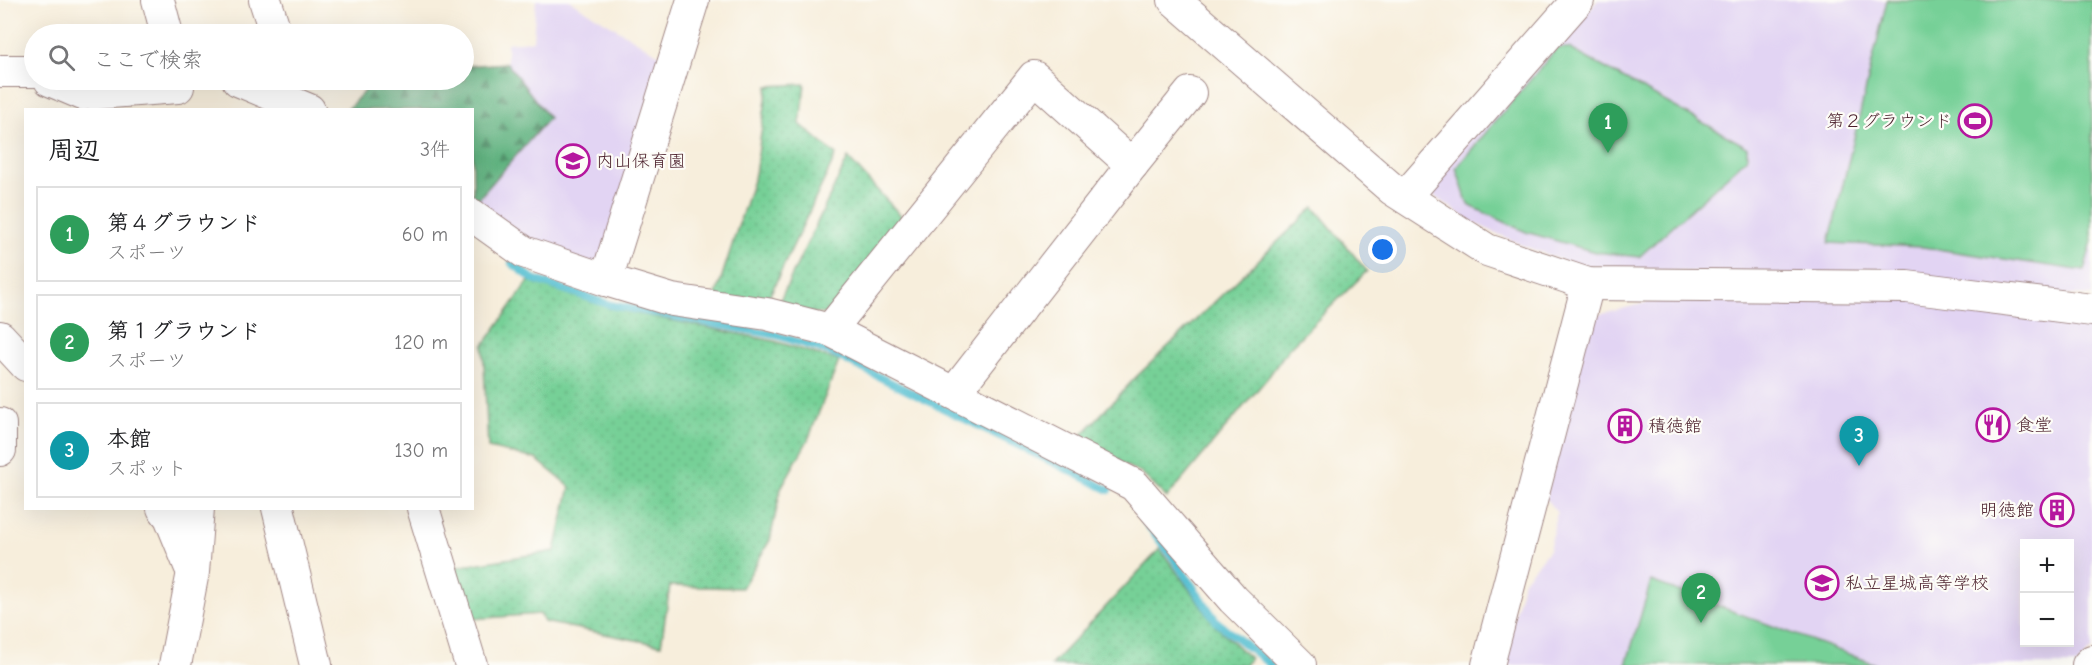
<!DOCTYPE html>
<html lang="ja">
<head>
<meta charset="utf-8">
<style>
	body { margin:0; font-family:"Comic Neue","Klee One",sans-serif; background:#f2f2f2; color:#202124 }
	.controls { position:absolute; right:18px; bottom:18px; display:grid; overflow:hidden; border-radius:0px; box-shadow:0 6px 24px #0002 }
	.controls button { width:54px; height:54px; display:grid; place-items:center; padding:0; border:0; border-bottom:2px solid #e0e0e0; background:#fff; color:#202124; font:30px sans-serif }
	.you { position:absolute; left:1383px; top:250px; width:21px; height:21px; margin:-15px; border:4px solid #fff; border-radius:50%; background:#1a73e8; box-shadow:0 0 0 9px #1a73e833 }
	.badge { display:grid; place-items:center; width:39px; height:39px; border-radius:50%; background:#b5179e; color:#fff; font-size:20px; font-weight:700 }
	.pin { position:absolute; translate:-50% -50px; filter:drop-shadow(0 2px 3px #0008) }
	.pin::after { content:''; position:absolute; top:32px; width:21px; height:18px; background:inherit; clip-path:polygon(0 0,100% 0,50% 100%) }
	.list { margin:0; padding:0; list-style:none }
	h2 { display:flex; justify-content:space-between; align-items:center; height:78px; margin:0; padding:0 24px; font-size:26px }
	h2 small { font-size:20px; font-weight:400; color:#757577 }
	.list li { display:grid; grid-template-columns:39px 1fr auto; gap:18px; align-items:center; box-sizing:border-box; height:96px; margin:0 12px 12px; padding:0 12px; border:2px solid #e0e0e0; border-radius:0px }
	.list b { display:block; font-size:22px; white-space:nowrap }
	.list p { margin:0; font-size:20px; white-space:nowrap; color:#757577 }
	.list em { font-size:20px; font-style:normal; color:#757577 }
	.icon { flex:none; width:33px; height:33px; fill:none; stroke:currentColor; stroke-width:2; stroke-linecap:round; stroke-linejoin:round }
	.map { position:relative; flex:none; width:2092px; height:665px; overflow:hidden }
	.search { position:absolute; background:#fff; box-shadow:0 6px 24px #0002; left:24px; top:24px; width:450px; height:66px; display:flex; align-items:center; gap:15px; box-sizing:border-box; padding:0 21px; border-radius:33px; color:#757577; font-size:22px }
	.panel { position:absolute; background:#fff; box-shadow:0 6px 24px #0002; left:24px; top:108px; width:450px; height:402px; border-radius:0px }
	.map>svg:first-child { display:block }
</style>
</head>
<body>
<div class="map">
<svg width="2092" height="665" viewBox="0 0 2092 665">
	<defs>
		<pattern id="grass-dots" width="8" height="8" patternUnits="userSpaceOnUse" patternTransform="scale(1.5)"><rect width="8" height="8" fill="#76d097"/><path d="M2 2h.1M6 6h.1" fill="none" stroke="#68b282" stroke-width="1.8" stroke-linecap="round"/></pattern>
		<pattern id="forest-firs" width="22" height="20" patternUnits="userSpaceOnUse" patternTransform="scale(1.5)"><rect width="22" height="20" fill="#60b280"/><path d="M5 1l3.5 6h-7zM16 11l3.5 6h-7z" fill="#519069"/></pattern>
	</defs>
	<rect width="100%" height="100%" fill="#fdfcf7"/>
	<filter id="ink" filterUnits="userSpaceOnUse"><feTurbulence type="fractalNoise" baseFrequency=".0167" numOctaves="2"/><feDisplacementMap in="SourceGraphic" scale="12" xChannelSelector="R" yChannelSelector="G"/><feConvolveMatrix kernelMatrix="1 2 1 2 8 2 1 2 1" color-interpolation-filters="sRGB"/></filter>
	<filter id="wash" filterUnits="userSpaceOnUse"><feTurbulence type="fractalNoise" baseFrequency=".008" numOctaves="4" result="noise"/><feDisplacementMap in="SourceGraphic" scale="24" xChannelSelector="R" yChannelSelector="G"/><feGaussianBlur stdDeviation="1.35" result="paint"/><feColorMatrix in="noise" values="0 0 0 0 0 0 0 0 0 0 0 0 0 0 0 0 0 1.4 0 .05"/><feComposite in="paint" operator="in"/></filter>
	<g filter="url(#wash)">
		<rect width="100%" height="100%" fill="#f7eedc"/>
		<!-- built -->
		<g fill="#e2d4f3" fill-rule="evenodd">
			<path d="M536,0H569L666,59L607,259L589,269L525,243L473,205L549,118L507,63V43L533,41Z"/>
			<path d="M1598,0H2092V296L1575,265L1522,245L1470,221L1425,189Z"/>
			<path d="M1681,294L1939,298L2092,321V649L2077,665H1501L1524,580L1549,550L1557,513L1546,499L1590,317ZM2024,544H2070V642H2024Z"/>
		</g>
		<!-- grass -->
		<g fill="url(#grass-dots)" stroke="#607861" stroke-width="1.5">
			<path d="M805,84L800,124L836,155L768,299L714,301L755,174L768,86Z"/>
			<path d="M848,158L903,218L827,314L782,311L780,300Z"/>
			<path d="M1314,207L1367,271L1289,348L1269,376L1167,498L1141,473L1076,441L1136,377Z"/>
			<path d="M529,281L610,308L774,341L839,361L808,440L781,488L770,540L742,588L670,586L661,645L544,622L540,614L472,619L455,567L555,551L570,487L536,459L488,448L483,346Z"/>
			<path d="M1160,549L1216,626L1250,658L1245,665H1051Z"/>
		</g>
		<!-- forest -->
		<path fill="url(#forest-firs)" stroke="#556856" stroke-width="1.5" d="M507,63L549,118L473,205L472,110H347L374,80H464V66Z"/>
		<!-- green -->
		<g fill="#76d097" stroke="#607861" stroke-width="1.5">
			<path d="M1887,0H2092V241L2084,271L1923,247L1829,243Z"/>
			<path d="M1557,48H1569L1747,147V158L1639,257L1595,252L1526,232L1468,205L1456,168Z"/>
			<path d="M1651,581L1878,665H1626Z"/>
		</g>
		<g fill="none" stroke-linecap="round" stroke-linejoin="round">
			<!-- stream -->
			<g stroke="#55bfd1" stroke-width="8">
				<path d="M512,263L533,279L611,305L776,335L827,351L1109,490"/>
				<path d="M1145,521L1172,556L1217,622L1271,665"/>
			</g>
		</g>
	</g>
	<g filter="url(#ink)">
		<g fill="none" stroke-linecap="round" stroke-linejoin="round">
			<defs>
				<g id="minor">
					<path d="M158,0L167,34"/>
					<path d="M265,0L276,34"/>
					<path d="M1174,0L1392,189L1487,250L1588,284L1907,287L2092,310"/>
					<path d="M0,71H34"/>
					<path d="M50,80L83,94L178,87"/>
					<path d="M238,80L309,110"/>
					<path d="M1132,165L1190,93"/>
					<path d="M1405,197L1578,0"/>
					<path d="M472,215L524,252L606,280L672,300L767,314L830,330L1134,485L1233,599L1300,665"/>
					<path d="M606,280L693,0"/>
					<path d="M830,330L1034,77L1132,165L954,393"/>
					<path d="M0,337L26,365"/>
					<path d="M0,424V450"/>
					<path d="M163,508L170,517L190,566"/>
					<path d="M278,508L316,665"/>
					<path d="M423,508L471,665"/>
					<path d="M175,665L193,572L198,508"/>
					<path d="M1488,665L1588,284"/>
					<path d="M2088,665L2092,661"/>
				</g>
			</defs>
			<!-- minor casing -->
			<use href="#minor" stroke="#a08684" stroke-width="34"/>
			<!-- minor -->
			<use href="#minor" stroke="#fff" stroke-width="32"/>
		</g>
	</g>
	<!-- icons -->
	<defs>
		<symbol id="stadium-ring" viewBox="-11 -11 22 22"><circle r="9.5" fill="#fdfcf7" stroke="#b5179e" stroke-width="1.5"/><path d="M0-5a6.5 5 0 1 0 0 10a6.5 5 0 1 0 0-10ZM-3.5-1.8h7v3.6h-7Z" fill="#b5179e"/></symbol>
		<symbol id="school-ring" viewBox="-11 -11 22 22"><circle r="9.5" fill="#fdfcf7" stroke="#b5179e" stroke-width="1.5"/><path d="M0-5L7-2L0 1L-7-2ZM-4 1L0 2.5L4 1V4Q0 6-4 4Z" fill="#b5179e"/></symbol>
		<symbol id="restaurant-ring" viewBox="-11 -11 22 22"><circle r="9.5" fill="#fdfcf7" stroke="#b5179e" stroke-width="1.5"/><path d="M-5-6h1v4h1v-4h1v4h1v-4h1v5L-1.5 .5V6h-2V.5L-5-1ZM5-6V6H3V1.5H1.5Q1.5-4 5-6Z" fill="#b5179e"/></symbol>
		<symbol id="building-ring" viewBox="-11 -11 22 22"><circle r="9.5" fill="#fdfcf7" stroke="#b5179e" stroke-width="1.5"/><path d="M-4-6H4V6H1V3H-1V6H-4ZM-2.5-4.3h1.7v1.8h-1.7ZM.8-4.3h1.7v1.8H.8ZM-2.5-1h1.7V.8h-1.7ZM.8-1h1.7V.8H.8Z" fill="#b5179e"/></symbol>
	</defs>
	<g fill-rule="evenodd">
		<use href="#stadium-ring" x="1956" y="102" width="38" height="38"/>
		<use href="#school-ring" x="554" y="142" width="38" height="38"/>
		<use href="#restaurant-ring" x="1974" y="406" width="38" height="38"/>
		<use href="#building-ring" x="1606" y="407" width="38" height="38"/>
		<use href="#building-ring" x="2038" y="491" width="38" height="38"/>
		<use href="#school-ring" x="1803" y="564" width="38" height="38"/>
	</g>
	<g text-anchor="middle" stroke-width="4.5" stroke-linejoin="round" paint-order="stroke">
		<!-- poi labels -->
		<g font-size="18" fill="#4a1f2b" stroke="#fdfcf7" text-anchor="start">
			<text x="1952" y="127" text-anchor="end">第２グラウンド</text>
			<text x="596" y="167">内山保育園</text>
			<text x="2016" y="431">食堂</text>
			<text x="1648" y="432">積徳館</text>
			<text x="2034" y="516" text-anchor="end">明徳館</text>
			<text x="1845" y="589">私立星城高等学校</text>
		</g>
	</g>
</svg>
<div class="controls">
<button>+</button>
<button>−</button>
</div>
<div class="you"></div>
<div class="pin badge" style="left:1608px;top:153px;background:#2e9e5b">1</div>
<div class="pin badge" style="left:1701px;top:623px;background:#2e9e5b">2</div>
<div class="pin badge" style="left:1859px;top:466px;background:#0f9aa8">3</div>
<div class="search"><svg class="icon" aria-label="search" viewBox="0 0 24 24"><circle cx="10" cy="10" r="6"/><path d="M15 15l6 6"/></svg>ここで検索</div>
<section class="panel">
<h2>周辺<small>3件</small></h2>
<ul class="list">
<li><span class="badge" style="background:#2e9e5b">1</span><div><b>第４グラウンド</b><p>スポーツ</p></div><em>60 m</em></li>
<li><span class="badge" style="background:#2e9e5b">2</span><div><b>第１グラウンド</b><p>スポーツ</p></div><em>120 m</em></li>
<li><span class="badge" style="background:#0f9aa8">3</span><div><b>本館</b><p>スポット</p></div><em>130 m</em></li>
</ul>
</section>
</div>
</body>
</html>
